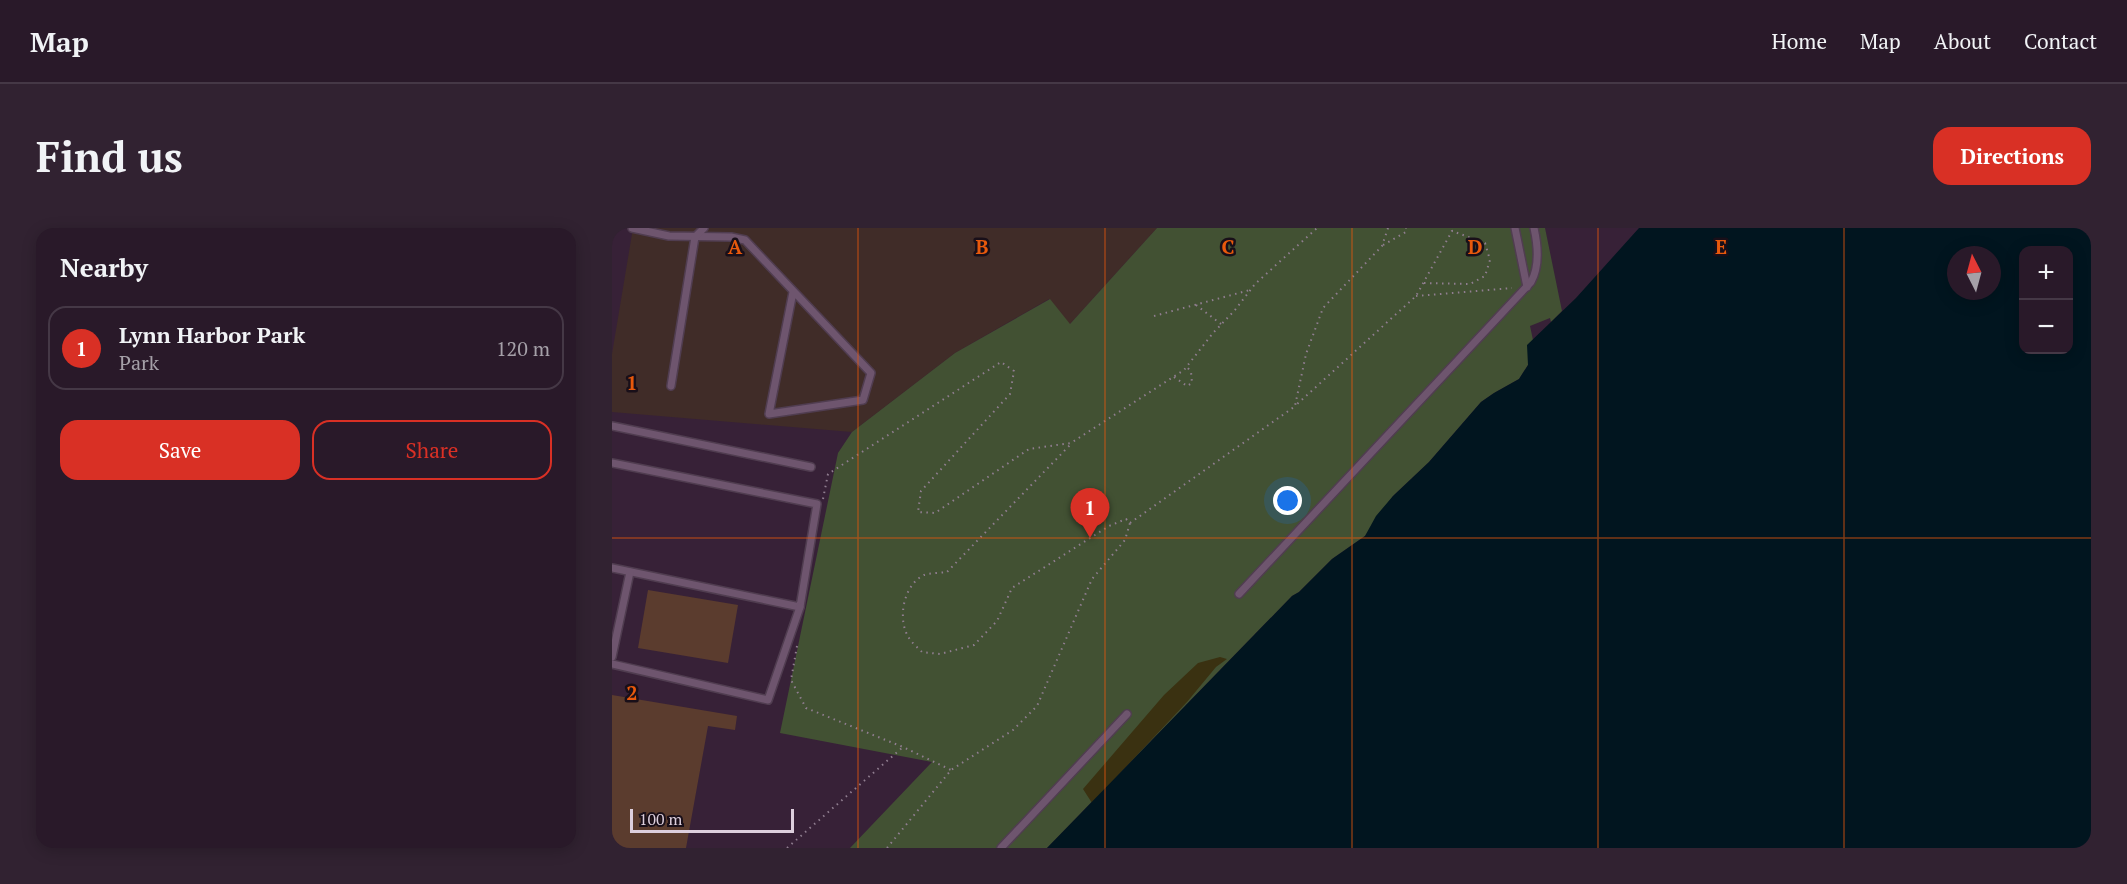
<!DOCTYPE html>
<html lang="en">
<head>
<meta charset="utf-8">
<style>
	body { margin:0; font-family:"PT Serif",serif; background:#312231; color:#f1f3f6 }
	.controls { position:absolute; right:18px; top:18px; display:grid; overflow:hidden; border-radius:12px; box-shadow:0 3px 15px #0003 }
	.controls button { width:54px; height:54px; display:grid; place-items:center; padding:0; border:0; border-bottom:2px solid #453846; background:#291929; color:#f1f3f6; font:30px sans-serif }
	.compass { position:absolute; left:1335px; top:18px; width:54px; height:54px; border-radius:50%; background:#291929; box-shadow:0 3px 15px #0003; rotate:354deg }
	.scale { position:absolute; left:18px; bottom:15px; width:164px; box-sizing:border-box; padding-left:6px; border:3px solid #ddcfdd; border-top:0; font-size:16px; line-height:21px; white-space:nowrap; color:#ddcfdd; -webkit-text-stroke:4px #190f19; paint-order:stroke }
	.you { position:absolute; left:676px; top:273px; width:21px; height:21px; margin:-15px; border:4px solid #fff; border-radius:50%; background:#1a73e8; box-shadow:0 0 0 9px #1a73e833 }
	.badge { display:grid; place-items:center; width:39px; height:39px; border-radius:50%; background:#d93025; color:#fff; font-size:20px; font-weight:700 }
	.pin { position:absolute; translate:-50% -50px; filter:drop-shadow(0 2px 3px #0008) }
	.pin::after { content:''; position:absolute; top:32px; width:21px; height:18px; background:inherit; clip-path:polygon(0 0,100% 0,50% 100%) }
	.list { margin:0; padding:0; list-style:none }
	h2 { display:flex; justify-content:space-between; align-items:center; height:78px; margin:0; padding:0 24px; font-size:26px }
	h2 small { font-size:20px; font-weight:400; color:#a5a0a8 }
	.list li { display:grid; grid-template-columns:39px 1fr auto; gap:18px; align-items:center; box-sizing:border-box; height:84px; margin:0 12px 12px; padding:0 12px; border:2px solid #453846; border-radius:18px }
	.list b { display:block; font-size:22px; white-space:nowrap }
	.list p { margin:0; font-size:20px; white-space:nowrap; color:#a5a0a8 }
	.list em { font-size:20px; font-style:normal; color:#a5a0a8 }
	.actions { display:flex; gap:12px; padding:18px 24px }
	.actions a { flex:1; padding:14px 0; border:2px solid #d93025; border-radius:18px; text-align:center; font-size:21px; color:#d93025 }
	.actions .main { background:#d93025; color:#fff }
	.map { position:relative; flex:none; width:1479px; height:620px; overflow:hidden; border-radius:18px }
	header { display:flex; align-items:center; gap:36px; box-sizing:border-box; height:84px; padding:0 30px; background:#291929; border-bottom:2px solid #453846 }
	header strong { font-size:28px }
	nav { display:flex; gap:33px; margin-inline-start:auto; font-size:21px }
	.intro { display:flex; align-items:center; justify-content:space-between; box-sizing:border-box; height:144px; padding:0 36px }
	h1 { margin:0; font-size:42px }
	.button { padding:15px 27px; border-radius:18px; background:#d93025; color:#fff; font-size:21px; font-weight:700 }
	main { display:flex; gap:36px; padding:0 36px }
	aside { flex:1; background:#291929; border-radius:18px; box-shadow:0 3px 15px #0003 }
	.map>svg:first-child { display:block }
</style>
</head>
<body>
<header>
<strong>Map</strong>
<nav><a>Home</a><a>Map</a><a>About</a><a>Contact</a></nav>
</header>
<div class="intro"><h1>Find us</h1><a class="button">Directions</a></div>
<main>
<aside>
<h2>Nearby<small></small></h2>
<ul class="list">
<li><span class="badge">1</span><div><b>Lynn Harbor Park</b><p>Park</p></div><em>120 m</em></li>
</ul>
<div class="actions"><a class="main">Save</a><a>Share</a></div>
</aside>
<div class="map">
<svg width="1479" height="620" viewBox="0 0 1479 620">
	<rect width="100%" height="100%" fill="#372137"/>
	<!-- industrial -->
	<path fill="#402c28" d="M21,0H545L457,97L437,71L343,125L240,204L0,184V126Z"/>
	<!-- green -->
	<path fill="#425133" d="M545,0H933L950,83L939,94L938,90L918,98L921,112L916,118V137L907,151L882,165L869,174L817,234L781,268L753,308L720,331L687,364L680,368L435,620H238L320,534L168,505L226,225L240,204L343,125L438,71L458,96Z"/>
	<!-- sand -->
	<path fill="#3a3111" d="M608,429L615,431L604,439L575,474L480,575L471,561L552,467L586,435Z"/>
	<!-- water -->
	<path fill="#01151f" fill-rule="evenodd" d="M1027,0H1479V620H435L680,368L687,364L720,331L753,308L764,288L781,268L817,234L869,174L882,165L907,151L916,137L915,117L964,70ZM1412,22H1456V122H1412ZM1344,27H1380V63H1344Z"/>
	<!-- building -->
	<g fill="#5b3c2e">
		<path d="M36,362L126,377L116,435L26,420Z"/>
		<path d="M0,467L125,488L123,502L96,498L74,620H0Z"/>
	</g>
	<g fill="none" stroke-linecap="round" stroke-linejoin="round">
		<defs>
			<g id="lane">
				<path d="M20,0L57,8L119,9L133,12L259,145L251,172L157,186L181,64"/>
				<path d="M903,0L915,59"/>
				<path d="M59,158L83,9L92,0"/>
				<path d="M0,198L199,239"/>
				<path d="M0,235L205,276L188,379L0,340"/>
				<path d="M627,366L919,54C928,38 926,18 922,0"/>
				<path d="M0,429L18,344"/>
				<path d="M0,436L156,472L188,379"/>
				<path d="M389,620L515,486"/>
			</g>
		</defs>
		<!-- lane casing -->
		<use href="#lane" stroke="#503d50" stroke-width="10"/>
		<!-- path -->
		<g stroke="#907e90" stroke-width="2" stroke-dasharray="1.5 4.5" stroke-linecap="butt">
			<path d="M776,0L770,18L711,80L694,126L683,178L804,68L840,3L839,0"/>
			<path d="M771,17L794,4V0"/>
			<path d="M812,55L858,56L873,48L878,32L873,15L840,3"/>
			<path d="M804,68L900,60"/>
			<path d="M584,77L609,96"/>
			<path d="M542,88L638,62"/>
			<path d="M562,149L575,158L580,155L579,144L575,139"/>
			<path d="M211,271L216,246L389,134L402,143L398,166L309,263L306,284L323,285L417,221L459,215L572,142L601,105L623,82L643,56L705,0"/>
			<path d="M518,295L682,179"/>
			<path d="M185,418L179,452L194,480L291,519L339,542"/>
			<path d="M175,620L291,519"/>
			<path d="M275,620L339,542L401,502L425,478L480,351L513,312L518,295L514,291L497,298L400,360L385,393L362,417L328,426L310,424C306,420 300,415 297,410C285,392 291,357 312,347C318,345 328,345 335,344L458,217"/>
		</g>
		<!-- lane -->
		<use href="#lane" stroke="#6e556e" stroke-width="7"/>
	</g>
	<!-- grid -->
	<path fill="none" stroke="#e8590c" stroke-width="1.5" stroke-opacity="0.55" d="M246,0V620M493,0V620M740,0V620M986,0V620M1232,0V620M0,310H1479"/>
	<g font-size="20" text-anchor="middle" font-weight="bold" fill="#e8590c" stroke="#190f19" stroke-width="5" stroke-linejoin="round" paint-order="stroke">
		<text x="123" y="26">A</text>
		<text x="370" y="26">B</text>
		<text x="616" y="26">C</text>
		<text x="863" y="26">D</text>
		<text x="1109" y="26">E</text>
		<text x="20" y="162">1</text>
		<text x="20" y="472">2</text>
	</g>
</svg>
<div class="controls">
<button>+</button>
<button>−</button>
</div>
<svg class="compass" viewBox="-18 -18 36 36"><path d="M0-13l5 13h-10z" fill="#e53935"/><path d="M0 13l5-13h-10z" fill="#a5a0a8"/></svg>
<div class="scale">100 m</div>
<div class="you"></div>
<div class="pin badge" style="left:478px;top:310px">1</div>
</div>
</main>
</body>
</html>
